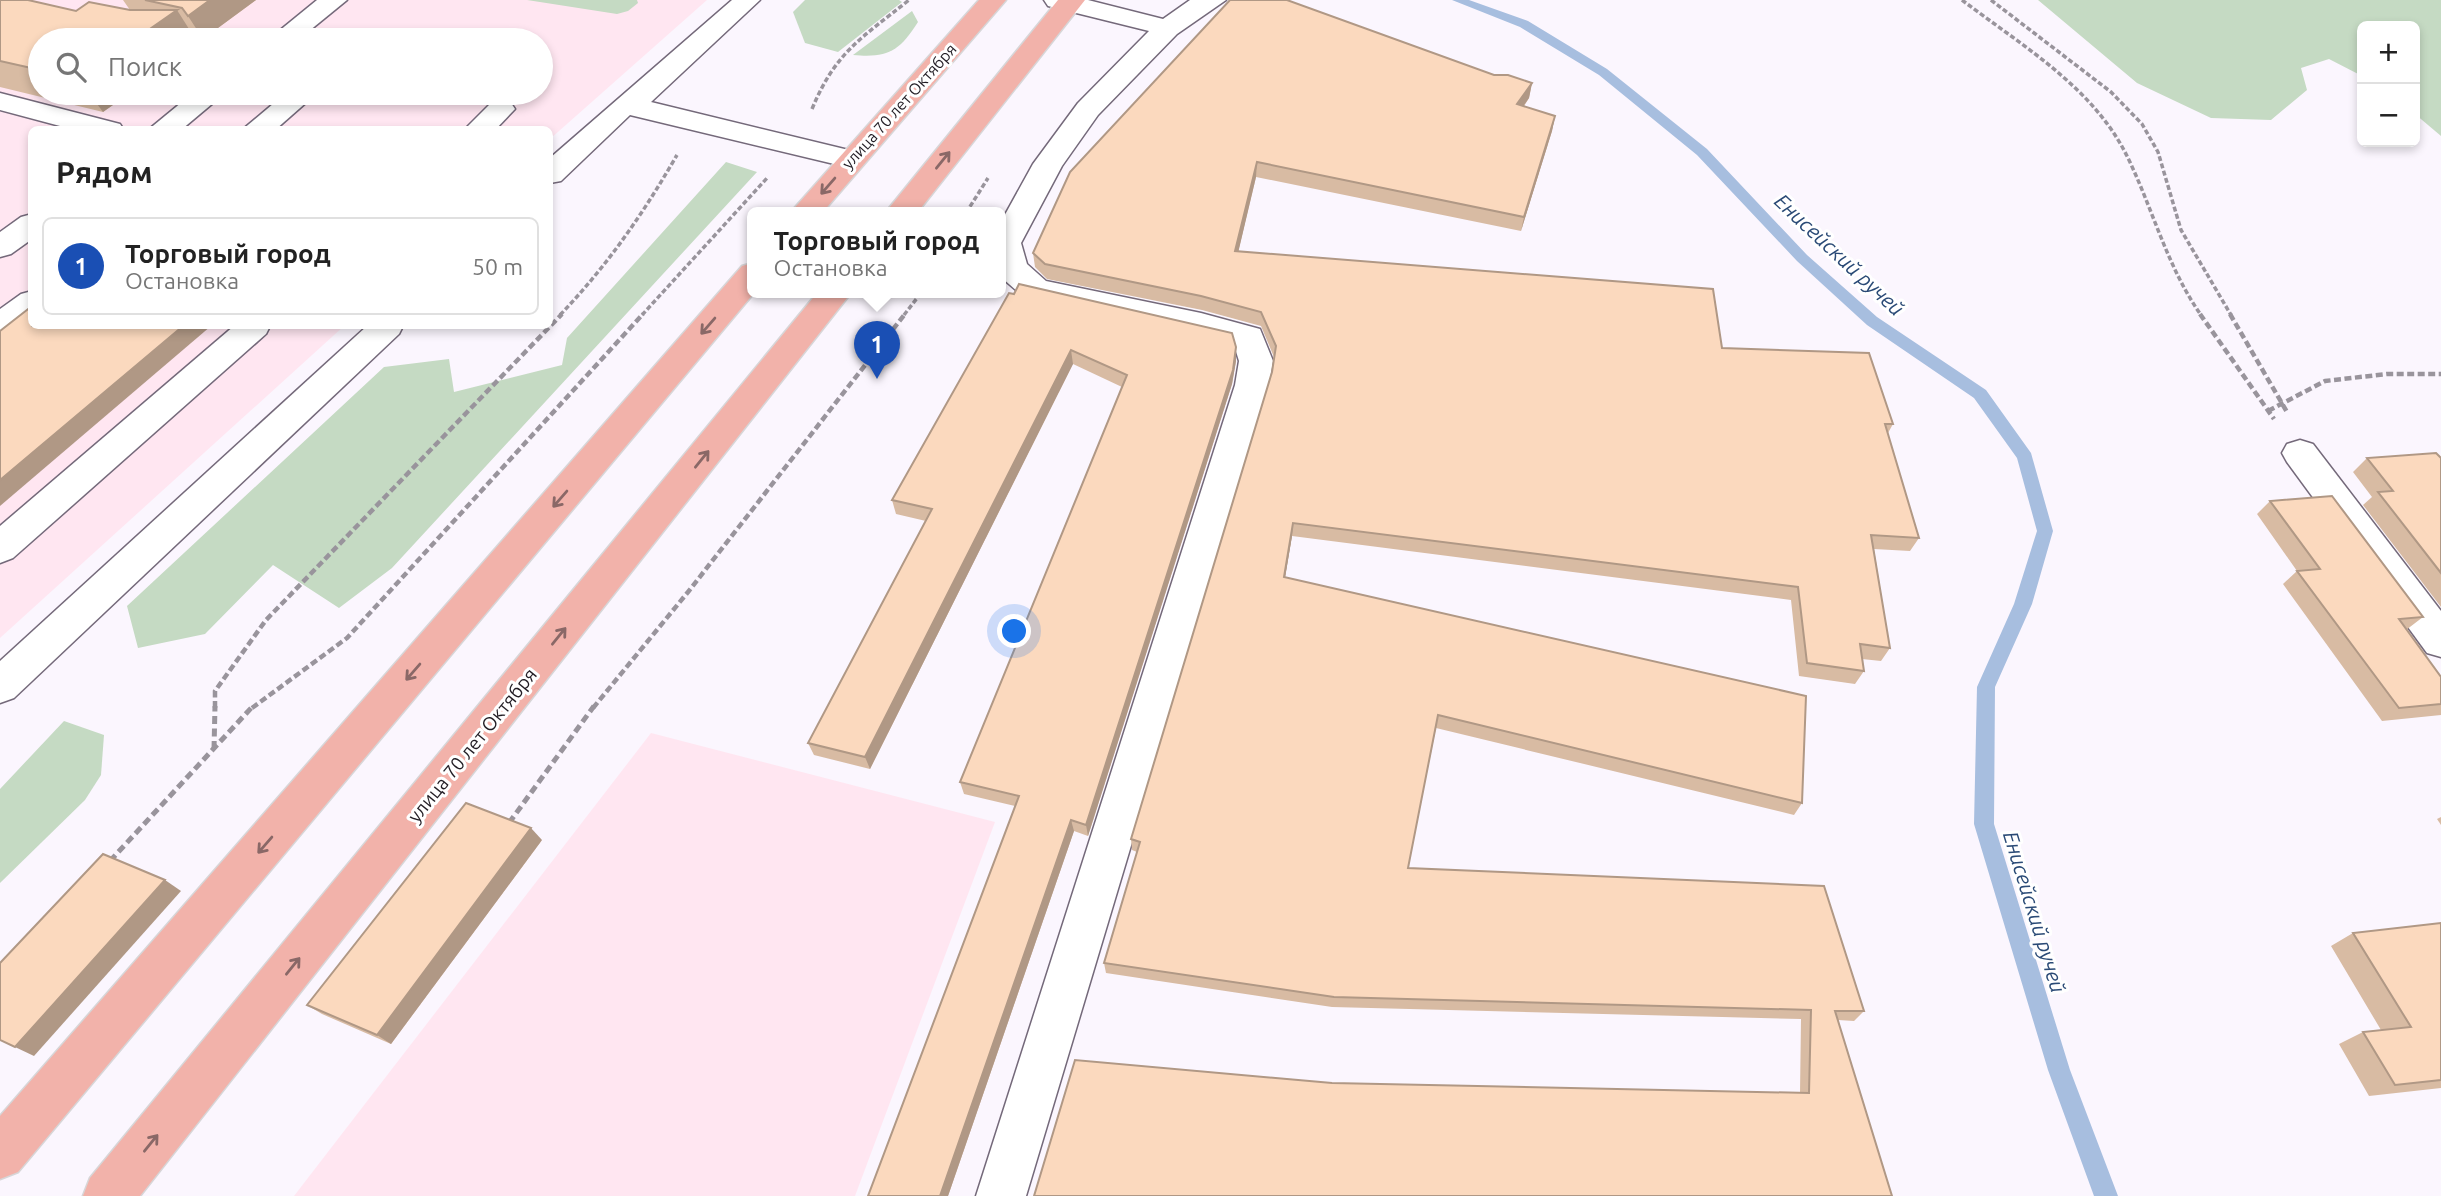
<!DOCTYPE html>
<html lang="ru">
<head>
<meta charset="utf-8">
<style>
	body { margin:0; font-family:Ubuntu,sans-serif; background:#f2f2f2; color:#222 }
	.controls { position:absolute; right:21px; top:21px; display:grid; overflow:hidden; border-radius:10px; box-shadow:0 4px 10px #0003 }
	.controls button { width:63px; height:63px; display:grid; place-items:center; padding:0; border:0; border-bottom:2px solid #e0e0e0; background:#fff; color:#222; font:35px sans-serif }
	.you { position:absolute; left:1015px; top:632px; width:24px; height:24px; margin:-18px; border:5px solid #fff; border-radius:50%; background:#1a73e8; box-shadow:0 0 0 10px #1a73e833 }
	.badge { display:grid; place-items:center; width:46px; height:46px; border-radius:50%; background:#0b8043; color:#fff; font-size:23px; font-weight:700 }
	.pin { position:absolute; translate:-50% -58px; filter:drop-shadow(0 2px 4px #0008) }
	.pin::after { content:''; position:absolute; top:37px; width:24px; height:21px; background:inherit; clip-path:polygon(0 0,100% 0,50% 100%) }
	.popup { position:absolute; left:747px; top:207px; width:259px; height:91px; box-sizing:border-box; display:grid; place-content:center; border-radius:10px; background:#fff; filter:drop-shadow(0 2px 5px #0005); font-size:23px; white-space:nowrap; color:#767676 }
	.popup b { font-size:26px; color:#222 }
	.popup::after { content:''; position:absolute; left:50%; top:100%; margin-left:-14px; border:14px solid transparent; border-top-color:#fff }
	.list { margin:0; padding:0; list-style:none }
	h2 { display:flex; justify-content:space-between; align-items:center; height:91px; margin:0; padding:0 28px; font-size:30px }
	h2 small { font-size:23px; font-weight:400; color:#767676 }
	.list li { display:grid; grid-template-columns:46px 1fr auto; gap:21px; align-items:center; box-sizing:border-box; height:98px; margin:0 14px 14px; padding:0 14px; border:2px solid #e0e0e0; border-radius:10px }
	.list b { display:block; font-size:26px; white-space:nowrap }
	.list p { margin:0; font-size:23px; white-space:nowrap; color:#767676 }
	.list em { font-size:23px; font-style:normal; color:#767676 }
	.icon { flex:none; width:38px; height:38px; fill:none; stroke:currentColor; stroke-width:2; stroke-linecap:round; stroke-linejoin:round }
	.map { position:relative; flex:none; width:2441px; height:1196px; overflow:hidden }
	.search { position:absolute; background:#fff; box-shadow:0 4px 10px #0003; left:28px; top:28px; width:525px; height:77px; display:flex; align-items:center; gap:18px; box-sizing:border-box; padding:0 24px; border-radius:38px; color:#767676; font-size:26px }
	.panel { position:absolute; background:#fff; box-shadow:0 4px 10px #0003; left:28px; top:126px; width:525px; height:203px; border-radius:10px }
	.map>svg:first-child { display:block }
</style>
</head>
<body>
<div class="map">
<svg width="2441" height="1196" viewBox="0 0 2441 1196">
	<rect width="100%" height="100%" fill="#fbf6fe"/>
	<!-- commercial -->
	<g fill="#ffe6f1" fill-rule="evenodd">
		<path d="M0,0H707L550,139V130H32V326H344L0,638ZM40,40H541V93H40Z"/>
		<path d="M651,733L995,822L855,1196H294Z"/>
	</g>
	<!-- green -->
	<g fill="#c5dac3">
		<path d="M527,0H637L638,3L628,11L617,14Z"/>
		<path d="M805,0H899L902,2L838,52L805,43L793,12Z"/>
		<path d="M2038,0H2441V136L2415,114V26H2362V76L2329,59L2301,68L2307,90L2271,120L2211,118L2137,83Z"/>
		<path d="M912,11L918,22C899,52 887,58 853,55Z"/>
		<path d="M726,162L757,172L392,568L339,608L273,565L205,634L138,648L127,606L384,367L449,359L454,392L562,365L567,338Z"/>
		<path d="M64,721L104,735L101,775L85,800L0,883V789Z"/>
	</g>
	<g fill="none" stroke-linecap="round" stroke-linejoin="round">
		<!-- stream -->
		<path fill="#a7bedf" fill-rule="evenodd" d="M1452,0H1469L1528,21L1607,69L1707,149L1807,255L1877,317L1986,390L2031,453L2053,531L2032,604L1995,687L1994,824L2070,1070L2118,1196H2094L2048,1070L1974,824L1977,687L2014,604L2037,531L2017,458L1974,398L1867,325L1797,261L1697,155L1599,75L1520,27Z"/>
		<defs>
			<g id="minor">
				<path d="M317,0H347L298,40H268Z"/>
				<path d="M732,0H760L651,102L861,153L866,159L861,165L851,168L630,115L561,181L550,183V158Z"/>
				<path d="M1044,0H1088L1163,19L1190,0H1226L1177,34L1098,115L1062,166L1021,243L1027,264L1046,281L1201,313L1260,329L1273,361L1269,385L1026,1196H976L1235,385L1239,361L1234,345L1025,298L1001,277V222L1033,164L1078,103L1149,31L1048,6Z"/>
				<path d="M0,93L120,124L124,130H75L0,110Z"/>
				<path d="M193,93H225L181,130H148Z"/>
				<path d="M286,93H317L275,130H242Z"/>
				<path d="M501,100L511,103L515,109L495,130H464L491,103Z"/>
				<path d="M32,214V239L11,254L0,257V232L21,217Z"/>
				<path d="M32,291V319L12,334L0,337V309L21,294Z"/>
				<path d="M234,326H270L266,334L13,558L0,563V526Z"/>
				<path d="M367,326H403L399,334L14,698L0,703V661Z"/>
				<path d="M2300,440L2313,444L2441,611V657L2427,653L2287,462L2282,453L2287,444Z"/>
			</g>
			<g id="major">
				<path d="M979,0H1006L822,213H790Z"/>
				<path d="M1058,0H1085L917,213H885Z"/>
				<path d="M753,263L754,293L18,1172L0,1179V1116L742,266Z"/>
				<path d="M817,293H851L140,1196H83L90,1178Z"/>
			</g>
		</defs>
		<!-- minor casing -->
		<use href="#minor" stroke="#74697a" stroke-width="3"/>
		<!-- major casing -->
		<use href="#major" stroke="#d7d6d8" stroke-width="3"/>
		<!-- path-far2 -->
		<g stroke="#99949c" stroke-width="3.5" stroke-dasharray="5 2.5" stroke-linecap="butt">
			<path d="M1962,0C2021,45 2093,87 2127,156C2153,209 2167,267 2201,315"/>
			<path d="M1991,0L2111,92L2142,124L2158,152L2181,230L2231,315"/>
			<path d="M812,109C836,51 862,38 909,0"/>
			<path d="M966,213L988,178"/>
			<path d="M560,315C607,266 643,214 677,155"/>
			<path d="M642,315L768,177"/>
			<path d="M904,315L921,293"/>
		</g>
		<!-- path-far1 -->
		<g stroke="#99949c" stroke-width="4.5" stroke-dasharray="7 3.5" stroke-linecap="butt">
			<path d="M2200,314L2274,419"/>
			<path d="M2230,314L2287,412"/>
			<path d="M2268,411L2325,381L2387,374H2441"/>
			<path d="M215,708V691L266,620L562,314"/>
			<path d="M252,708L347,638L643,314"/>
			<path d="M593,708L688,592L905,314"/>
		</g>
		<!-- path -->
		<g stroke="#99949c" stroke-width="5" stroke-dasharray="8 4.5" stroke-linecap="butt">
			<path d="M214,749L215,706"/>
			<path d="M509,823L594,706"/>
			<path d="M110,861L253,706"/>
		</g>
		<!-- minor -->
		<use href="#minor" fill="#fff" fill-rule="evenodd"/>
		<!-- major -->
		<use href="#major" fill="#f2b2aa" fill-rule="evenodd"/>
	</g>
	<!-- wall -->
	<g fill="#d8bba3">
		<path d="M0,0L76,11L130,10L123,0H256L203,39L198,31L189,30L196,40H40V93H130L103,112L0,87Z"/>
		<path d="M1494,75L1532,83L1529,98L1524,106L1555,116L1552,131L1521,231L1256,177L1238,252L1722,348L1893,424L1888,433L1919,538L1910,551L1874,549L1890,648L1881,661L1862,659L1864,671L1855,684L1799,676L1791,600L1292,536L1285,577L1802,803L1794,815L1436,728L1408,868L1864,1011L1854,1021L1838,1020L1892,1196L1332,1083L1800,1093L1801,1019L1332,1007L1106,973L1104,963L1137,852L1132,850L1131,839L1272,372L1274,357L1261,326L1202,310L1047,279L1035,267L1033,253L1070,172Z"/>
		<path d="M1009,293L1236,361L1232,384L1088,836L1074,831L948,1196H868L1015,806L964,794L960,782L1122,387L1073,364L870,769L814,755L808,743L926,521L896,514L892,500Z"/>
		<path d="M2367,458H2441V607L2363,505L2372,497L2353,472Z"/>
		<path d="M2270,501L2423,617L2406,630L2441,677V715L2382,721L2283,584L2297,571L2257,514Z"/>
		<path d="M2441,817V825L2437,819Z"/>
		<path d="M542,840L391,1044L322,1014L307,1005Z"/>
		<path d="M2441,923V1088L2369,1096L2339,1044L2363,1032L2381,1030L2331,946L2353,933Z"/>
	</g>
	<!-- shaded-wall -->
	<g fill="#b09885">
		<path d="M210,0H256L203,39L188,16Z"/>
		<path d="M177,10L196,40H134Z"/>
		<path d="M1532,83L1529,98L1515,118L1517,104Z"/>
		<path d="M89,93H130L103,112Z"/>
		<path d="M1555,116L1552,131L1521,231L1524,217Z"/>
		<path d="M1257,162L1256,177L1235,266V251Z"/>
		<path d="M183,326H211L0,506V480Z"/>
		<path d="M1236,347V361L1232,384L1088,836L1086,825Z"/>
		<path d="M1071,350L1073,364L870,769L865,757Z"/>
		<path d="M1293,523L1292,536L1283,590L1284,577Z"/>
		<path d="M1071,820L1074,831L948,1196H940Z"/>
		<path d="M531,828L542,840L391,1044L377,1035Z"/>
		<path d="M165,880L181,891L34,1056L15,1047Z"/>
	</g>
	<!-- building -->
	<g fill="#fbd9be" stroke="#b09885" stroke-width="2">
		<path d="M0,0H28L76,11L89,2L130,10H177L134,40H40V70L0,61Z"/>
		<path d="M145,0H210L188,16L182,8Z"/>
		<path d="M1230,0H1287L1494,75H1508L1532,83L1517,104L1555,116L1524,217L1257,162L1235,251L1713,289L1722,348L1869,353L1893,424H1885L1919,538L1871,535L1890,648L1860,644L1864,671L1807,663L1798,587L1293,523L1284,577L1806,696L1802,803L1438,715L1408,868L1824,886L1864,1011H1835L1892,1196H1034L1075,1060L1332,1083L1809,1093L1811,1010L1334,997L1104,963L1140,842L1131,839L1272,372L1276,346L1261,312L1201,296L1045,264L1033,253L1070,172Z"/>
		<path d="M1019,284L1232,333L1236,347L1233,370L1086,825L1071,820L940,1196H868L1019,796L960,782L1127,375L1071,350L865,757L808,743L932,509L892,500L1009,293L1014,294Z"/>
		<path d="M32,306V326H183L0,480V331Z"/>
		<path d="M2436,453L2441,458V573L2378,492L2393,491L2367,458Z"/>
		<path d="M2332,496L2423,617L2399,619L2441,677V704L2399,708L2297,571L2320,569L2270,501Z"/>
		<path d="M466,803L531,828L377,1035L307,1005Z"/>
		<path d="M103,854L165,880L15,1047L0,1040V963Z"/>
		<path d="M2441,923V1080L2395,1085L2363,1032L2411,1027L2353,933Z"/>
	</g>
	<!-- one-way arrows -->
	<defs><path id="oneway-shaft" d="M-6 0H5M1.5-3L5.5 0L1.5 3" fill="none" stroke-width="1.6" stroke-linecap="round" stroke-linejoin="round" transform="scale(1.75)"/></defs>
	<g stroke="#8a6867">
		<use href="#oneway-shaft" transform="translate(943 160) rotate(-51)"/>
		<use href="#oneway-shaft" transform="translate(828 186) rotate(131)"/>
		<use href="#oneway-shaft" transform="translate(708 326) rotate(131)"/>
		<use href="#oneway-shaft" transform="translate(702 459) rotate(-51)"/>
		<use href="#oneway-shaft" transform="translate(560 499) rotate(131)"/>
		<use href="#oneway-shaft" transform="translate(559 636) rotate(-51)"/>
		<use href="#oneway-shaft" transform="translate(413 672) rotate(131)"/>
		<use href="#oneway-shaft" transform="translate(265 845) rotate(131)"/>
		<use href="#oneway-shaft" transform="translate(293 966) rotate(-51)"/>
		<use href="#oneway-shaft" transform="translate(151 1143) rotate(-51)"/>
	</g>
	<g text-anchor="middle" stroke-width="6" stroke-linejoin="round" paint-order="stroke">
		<!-- far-street labels -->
		<g font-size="16" fill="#221d24" stroke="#fff">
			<text transform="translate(899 106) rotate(-48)" y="6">улица 70 лет Октября</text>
		</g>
		<!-- street labels -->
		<g font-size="19" fill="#221d24" stroke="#fff">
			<text transform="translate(472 745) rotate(-51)" y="7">улица 70 лет Октября</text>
		</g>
		<!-- water labels -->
		<g font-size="21" font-style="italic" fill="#2a4a76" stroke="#fff">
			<text transform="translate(1839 255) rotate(43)" y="7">Енисейский ручей</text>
			<text transform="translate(2034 912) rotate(73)" y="7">Енисейский ручей</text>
		</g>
	</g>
</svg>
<div class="controls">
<button>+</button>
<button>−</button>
</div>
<div class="you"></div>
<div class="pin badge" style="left:877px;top:379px;background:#1a4fb4">1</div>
<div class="popup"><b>Торговый город</b>Остановка</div>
<div class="search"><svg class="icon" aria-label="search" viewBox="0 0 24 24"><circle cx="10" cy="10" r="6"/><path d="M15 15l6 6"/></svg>Поиск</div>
<section class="panel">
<h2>Рядом<small></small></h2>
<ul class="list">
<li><span class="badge" style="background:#1a4fb4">1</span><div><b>Торговый город</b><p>Остановка</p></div><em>50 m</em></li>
</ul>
</section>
</div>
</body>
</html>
